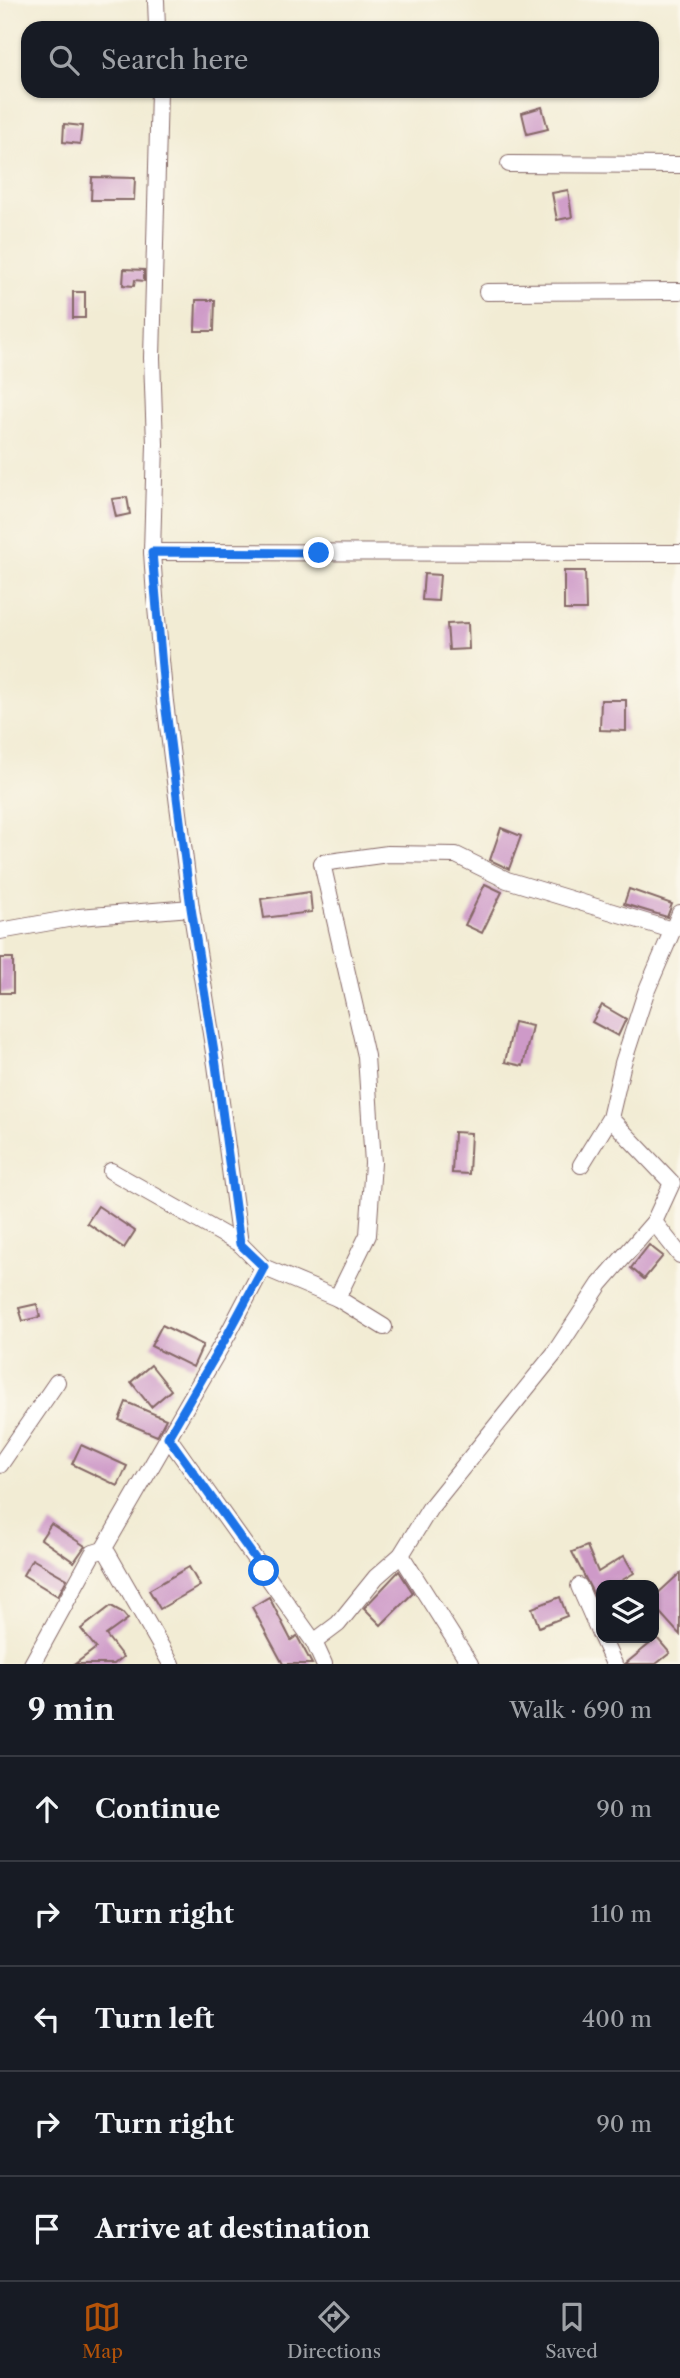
<!DOCTYPE html>
<html lang="en">
<head>
<meta charset="utf-8">
<style>
	body { margin:0; font-family:"Libre Caslon Text",serif; background:#20242c; color:#f1f3f6 }
	.controls { position:absolute; right:21px; bottom:21px; display:grid; overflow:hidden; border-radius:14px; box-shadow:0 2px 5px #0004 }
	.controls button { width:63px; height:63px; display:grid; place-items:center; padding:0; border:0; border-bottom:2px solid #363941; background:#171b24; color:#f1f3f6; font:35px sans-serif }
	.stop { position:absolute; width:21px; height:21px; margin:-16px; border:5px solid #1a73e8; border-radius:50%; background:#fff }
	.stop.end { background:#1a73e8; border-color:#fff; box-shadow:0 2px 7px #0008 }
	.list { margin:0; padding:0; list-style:none }
	h2 { display:flex; justify-content:space-between; align-items:center; height:91px; margin:0; padding:0 28px; font-size:30px }
	h2 small { font-size:23px; font-weight:400; color:#9ea1a6 }
	.list li { display:grid; grid-template-columns:46px 1fr auto; gap:21px; align-items:center; box-sizing:border-box; height:105px; padding:0 28px; border-top:2px solid #363941 }
	.list b { display:block; font-size:26px; white-space:nowrap }
	.list em { font-size:23px; font-style:normal; color:#9ea1a6 }
	.icon { flex:none; width:38px; height:38px; fill:none; stroke:currentColor; stroke-width:2; stroke-linecap:round; stroke-linejoin:round }
	.map { position:relative; flex:none; width:680px; height:1664px; overflow:hidden }
	.search { position:absolute; background:#171b24; box-shadow:0 2px 5px #0004; left:21px; right:21px; top:21px; height:77px; display:flex; align-items:center; gap:18px; box-sizing:border-box; padding:0 24px; border-radius:21px; color:#9ea1a6; font-size:26px }
	.sheet { height:616px; background:#171b24 }
	nav { display:flex; justify-content:space-around; align-items:center; box-sizing:border-box; height:98px; border-top:2px solid #363941; background:#171b24; font-size:19px; color:#9ea1a6 }
	nav a { display:grid; justify-items:center; gap:4px }
	nav .on { color:#b45309 }
	.map>svg:first-child { display:block }
</style>
</head>
<body>
<div class="map">
<svg width="680" height="1664" viewBox="0 0 680 1664">
	<rect width="100%" height="100%" fill="#fbf7ec"/>
	<filter id="ink" filterUnits="userSpaceOnUse"><feTurbulence type="fractalNoise" baseFrequency=".0143" numOctaves="2"/><feDisplacementMap in="SourceGraphic" scale="14" xChannelSelector="R" yChannelSelector="G"/><feConvolveMatrix kernelMatrix="1 2 1 2 8 2 1 2 1" color-interpolation-filters="sRGB"/></filter>
	<filter id="wash" filterUnits="userSpaceOnUse"><feTurbulence type="fractalNoise" baseFrequency=".00686" numOctaves="4" result="noise"/><feDisplacementMap in="SourceGraphic" scale="28" xChannelSelector="R" yChannelSelector="G"/><feGaussianBlur stdDeviation="1.57" result="paint"/><feColorMatrix in="noise" values="0 0 0 0 0 0 0 0 0 0 0 0 0 0 0 0 0 1.4 0 .05"/><feComposite in="paint" operator="in"/></filter>
	<g filter="url(#wash)">
		<rect width="100%" height="100%" fill="#f2ecd4"/>
		<g id="blocks">
			<!-- building -->
			<g fill="#ce9ac8">
				<path d="M542,107L548,129L527,134L522,113Z"/>
				<path d="M64,124L82,126L80,144L63,142Z"/>
				<path d="M92,177L135,178L134,200H91Z"/>
				<path d="M568,190L572,217L557,220L552,193Z"/>
				<path d="M124,269L144,270V281L135,280L134,286L123,285Z"/>
				<rect x="73" y="292" width="12" height="26"/>
				<path d="M196,300H215L214,331H195Z"/>
				<path d="M127,497L130,514L116,517L112,499Z"/>
				<path d="M564,571H585L586,610H564Z"/>
				<path d="M424,574L440,575L438,601L422,600Z"/>
				<path d="M468,623L469,649L449,650L447,624Z"/>
				<path d="M601,700H626V731L600,730Z"/>
				<path d="M501,828L521,836L509,869L490,860Z"/>
				<path d="M485,884L502,892L482,933L465,925Z"/>
				<path d="M629,889L672,904L667,917L624,904Z"/>
				<path d="M310,892L312,912L264,918L261,899Z"/>
				<rect x="0" y="958" width="13" height="35"/>
				<path d="M602,1005L626,1019L618,1036L592,1022Z"/>
				<path d="M514,1022L532,1026L523,1066L505,1062Z"/>
				<path d="M454,1132L471,1133L469,1174L452,1173Z"/>
				<path d="M98,1206L135,1231L124,1248L87,1223Z"/>
				<path d="M649,1245L663,1256L644,1279L631,1268Z"/>
				<path d="M37,1304L40,1317L23,1321L19,1308Z"/>
				<path d="M162,1325L203,1345L193,1367L151,1346Z"/>
				<path d="M151,1365L171,1390L151,1407L131,1382Z"/>
				<path d="M126,1402L166,1419L157,1436L119,1420Z"/>
				<path d="M81,1445L127,1466L118,1486L72,1464Z"/>
				<path d="M51,1524L85,1546L74,1562L41,1539Z"/>
				<path d="M587,1546L598,1572L624,1556L634,1573L614,1585H601V1594L595,1597L572,1552Z"/>
				<path d="M32,1559L67,1579L58,1596L23,1575Z"/>
				<path d="M189,1567L200,1586L160,1609L149,1590Z"/>
				<path d="M399,1571L413,1593L381,1625L364,1608Z"/>
				<path d="M680,1573V1635L654,1606V1597Z"/>
				<path d="M269,1597L291,1640L297,1636L312,1664H283L252,1607Z"/>
				<path d="M560,1597L567,1616L539,1627L532,1608Z"/>
				<path d="M111,1606L122,1612L128,1619L106,1635L123,1657L114,1664H75L96,1648L81,1629Z"/>
				<path d="M657,1638L670,1653L656,1664H625Z"/>
			</g>
		</g>
	</g>
	<g filter="url(#ink)">
		<use href="#blocks" fill-opacity="0" stroke="#856766" stroke-width="2"/>
		<g fill="none" stroke-linecap="round" stroke-linejoin="round">
			<defs>
				<g id="minor">
					<path d="M156,0L157,28"/>
					<path d="M159,91L152,358L155,444L152,552L155,597L165,702L191,908L216,1065L240,1244"/>
					<path d="M509,164L680,165"/>
					<path d="M487,292L680,291"/>
					<path d="M152,552L680,553"/>
					<path d="M0,931L79,917L191,908"/>
					<path d="M581,1165L610,1118L623,1063L646,992L680,913"/>
					<path d="M111,1171L240,1244L263,1267L337,1298L384,1327"/>
					<path d="M654,1222L680,1255"/>
					<path d="M337,1298L368,1235L373,1163L366,1056L322,863L388,854L456,855L507,880L672,930"/>
					<path d="M168,1437L314,1642L324,1664"/>
					<path d="M0,1465L57,1382"/>
					<path d="M103,1550L228,1334L263,1267"/>
					<path d="M401,1555L470,1664"/>
					<path d="M579,1586L601,1636"/>
					<path d="M602,1638L614,1664"/>
					<path d="M314,1642L338,1624L376,1577L401,1555L430,1508L554,1354L600,1284L654,1222L672,1183L610,1118"/>
					<path d="M32,1664L93,1553L103,1550L108,1554L171,1664"/>
				</g>
			</defs>
			<!-- minor casing -->
			<use href="#minor" stroke="#856766" stroke-width="18"/>
			<!-- minor -->
			<use href="#minor" stroke="#fff" stroke-width="16"/>
		</g>
	</g>
	<g fill="none" stroke-linecap="round" stroke-linejoin="round" filter="url(#ink)">
		<!-- route -->
		<path stroke="#1a73e8" stroke-width="9" d="M264,1571L168,1437L228,1334L264,1267L240,1244L216,1065L191,908L165,702L152,552L319,553"/>
	</g>
</svg>
<div class="controls">
<button><svg class="icon" aria-label="layers" viewBox="0 0 24 24"><path d="M12 4l9 5-9 5-9-5zM3 14l9 5 9-5"/></svg></button>
</div>
<div class="stop" style="left:264px;top:1571px"></div>
<div class="stop end" style="left:319px;top:553px"></div>
<div class="search"><svg class="icon" aria-label="search" viewBox="0 0 24 24"><circle cx="10" cy="10" r="6"/><path d="M15 15l6 6"/></svg>Search here</div>
</div>
<section class="sheet">
<h2>9 min<small>Walk · 690 m</small></h2>
<ul class="list">
<li><svg class="icon" aria-label="ahead" viewBox="0 0 24 24"><path d="M12 20V5M6 11l6-6 6 6"/></svg><div><b>Continue</b></div><em>90 m</em></li>
<li><svg class="icon" aria-label="right" viewBox="0 0 24 24"><path d="M7 20v-9h11M14 6l5 5-5 5"/></svg><div><b>Turn right</b></div><em>110 m</em></li>
<li><svg class="icon" aria-label="left" viewBox="0 0 24 24"><path d="M17 20v-9H6M10 6l-5 5 5 5"/></svg><div><b>Turn left</b></div><em>400 m</em></li>
<li><svg class="icon" aria-label="right" viewBox="0 0 24 24"><path d="M7 20v-9h11M14 6l5 5-5 5"/></svg><div><b>Turn right</b></div><em>90 m</em></li>
<li><svg class="icon" aria-label="arrive" viewBox="0 0 24 24"><path d="M6 21V4h12l-3 4 3 4H6"/></svg><div><b>Arrive at destination</b></div></li>
</ul>
</section>
<nav>
<a class="on"><svg class="icon" aria-label="map" viewBox="0 0 24 24"><path d="M3 6l6-2 6 2 6-2v14l-6 2-6-2-6 2zM9 4v14M15 6v14"/></svg>Map</a>
<a><svg class="icon" aria-label="directions" viewBox="0 0 24 24"><path d="M12 3l9 9-9 9-9-9zM9 14v-3h6M13 9l2 2-2 2"/></svg>Directions</a>
<a><svg class="icon" aria-label="saved" viewBox="0 0 24 24"><path d="M7 4h10v16l-5-4-5 4z"/></svg>Saved</a>
</nav>
</body>
</html>
